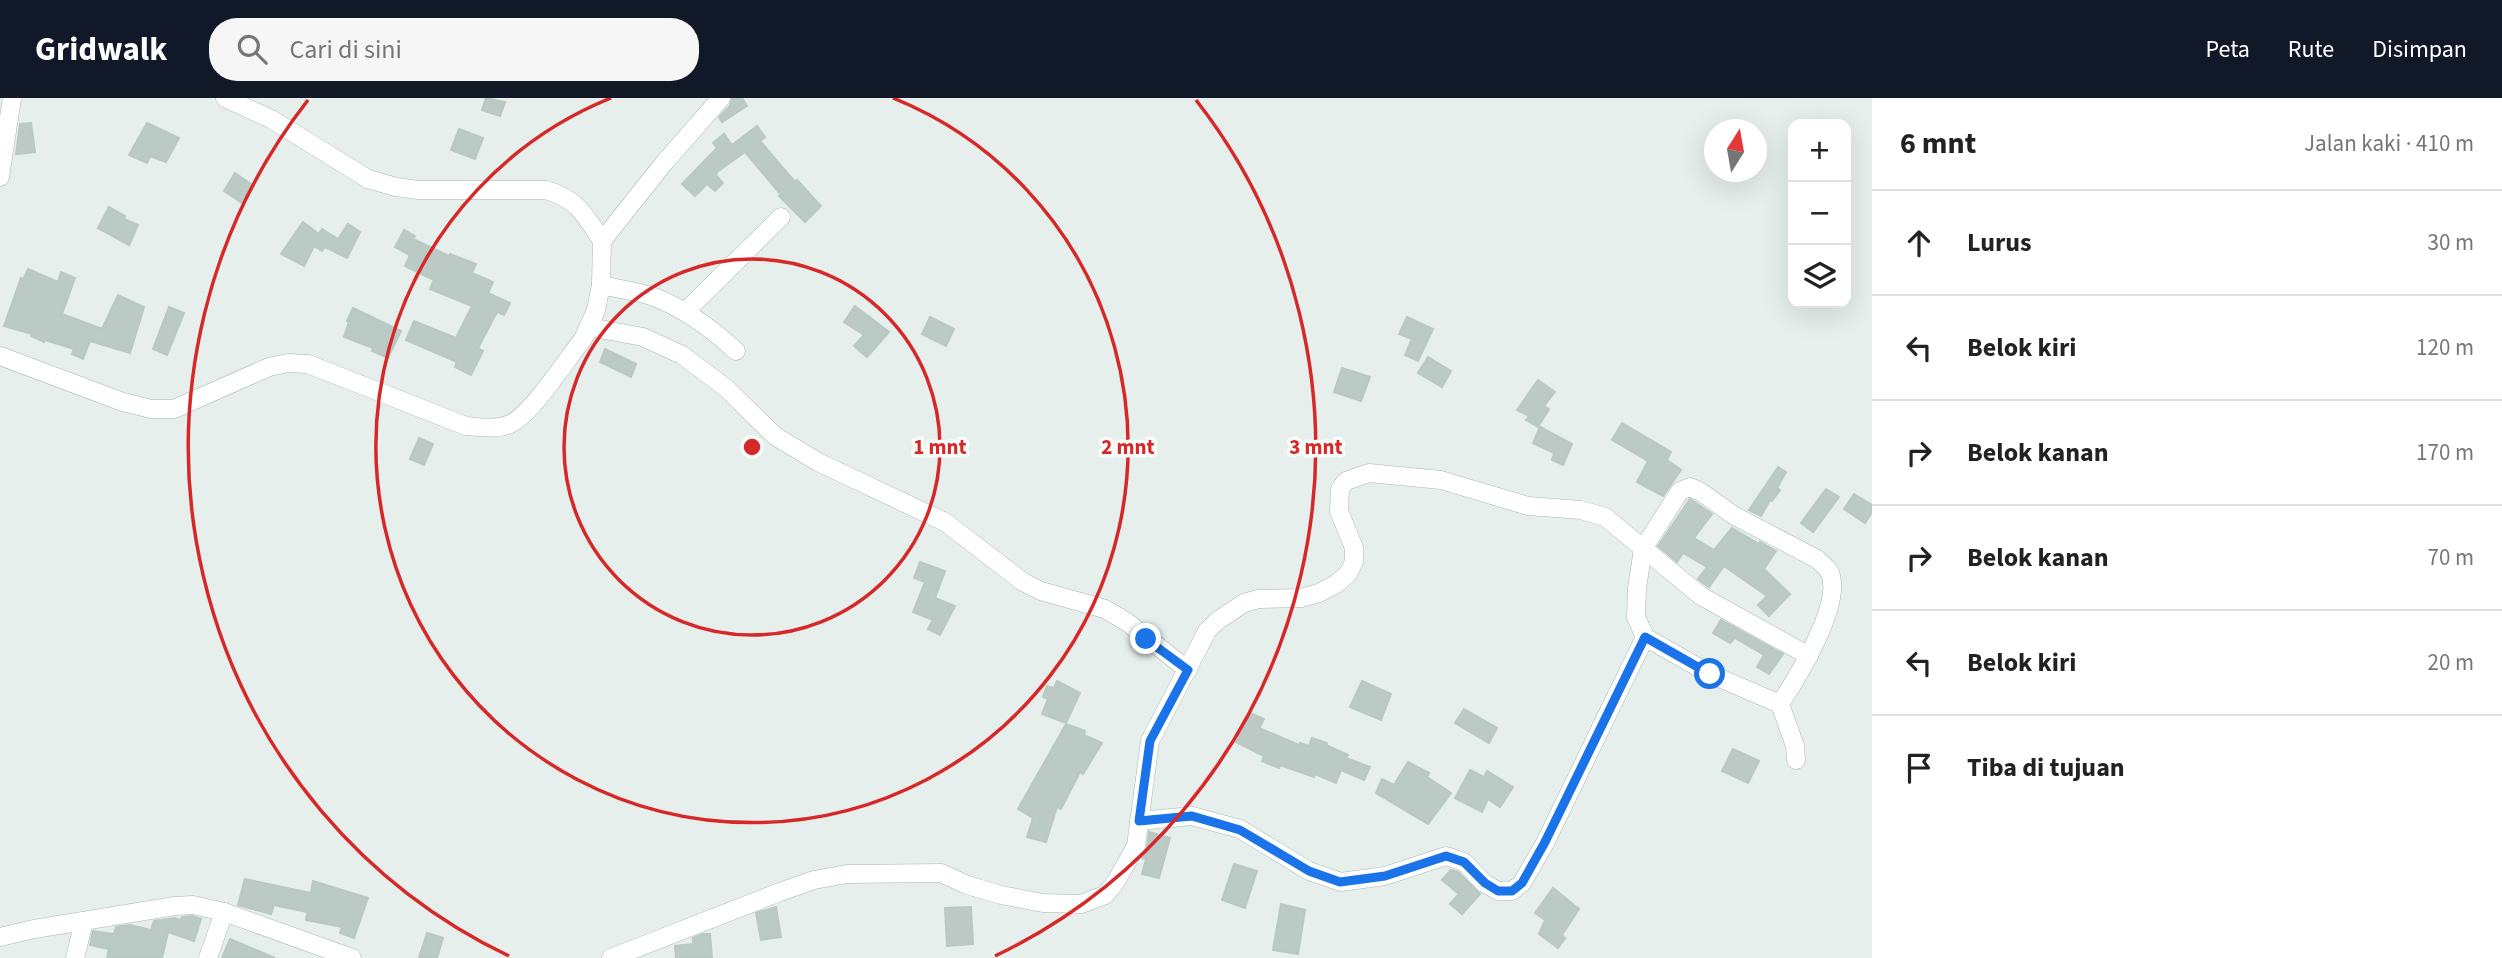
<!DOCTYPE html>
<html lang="id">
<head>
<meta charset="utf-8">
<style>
	body { margin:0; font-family:"Source Sans 3",sans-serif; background:#f6f6f6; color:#222 }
	.controls { position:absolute; right:21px; top:21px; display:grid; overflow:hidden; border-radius:14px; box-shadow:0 7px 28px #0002 }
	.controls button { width:63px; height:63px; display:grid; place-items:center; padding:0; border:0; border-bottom:2px solid #e0e0e0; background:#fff; color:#222; font:35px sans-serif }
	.compass { position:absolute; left:1704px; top:21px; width:63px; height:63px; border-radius:50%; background:#fff; box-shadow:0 7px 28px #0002; rotate:11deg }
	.stop { position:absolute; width:21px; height:21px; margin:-16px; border:5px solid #1a73e8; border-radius:50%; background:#fff }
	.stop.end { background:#1a73e8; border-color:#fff; box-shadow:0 2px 7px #0008 }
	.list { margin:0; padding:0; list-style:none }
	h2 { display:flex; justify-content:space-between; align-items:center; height:91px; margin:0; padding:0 28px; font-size:30px }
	h2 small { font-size:23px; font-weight:400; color:#767676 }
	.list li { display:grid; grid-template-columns:46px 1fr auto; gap:21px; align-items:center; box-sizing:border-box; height:105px; padding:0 28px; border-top:2px solid #e0e0e0 }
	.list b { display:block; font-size:26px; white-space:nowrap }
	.list em { font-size:23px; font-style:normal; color:#767676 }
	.icon { flex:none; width:38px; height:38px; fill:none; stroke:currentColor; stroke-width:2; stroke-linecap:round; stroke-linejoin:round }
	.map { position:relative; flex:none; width:1872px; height:860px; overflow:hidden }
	header { display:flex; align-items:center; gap:42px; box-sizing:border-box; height:98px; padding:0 35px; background:#111827; color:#fff }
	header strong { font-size:33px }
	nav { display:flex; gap:38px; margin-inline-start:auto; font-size:24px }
	.search { width:490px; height:63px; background:#f6f6f6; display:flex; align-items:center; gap:18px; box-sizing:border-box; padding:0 24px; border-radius:28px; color:#767676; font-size:26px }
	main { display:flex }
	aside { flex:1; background:#fff }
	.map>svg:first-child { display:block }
</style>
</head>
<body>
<header>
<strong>Gridwalk</strong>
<div class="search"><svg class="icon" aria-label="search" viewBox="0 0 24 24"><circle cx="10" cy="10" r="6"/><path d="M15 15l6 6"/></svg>Cari di sini</div>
<nav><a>Peta</a><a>Rute</a><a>Disimpan</a></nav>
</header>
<main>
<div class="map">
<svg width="1872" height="860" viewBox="0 0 1872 860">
	<rect width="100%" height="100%" fill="#e6efeb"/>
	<!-- building -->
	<g fill="#bbcac4" stroke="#b8c9c2" stroke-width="2">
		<path d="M486,0L505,4L500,18L482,12Z"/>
		<path d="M732,0H742L747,8L722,24L719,19L730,8Z"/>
		<path d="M31,25L35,54L16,56L20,26Z"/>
		<path d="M147,25L179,40L166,64L150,58L147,65L129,57Z"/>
		<path d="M757,28L765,39L760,43L795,84L797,82L821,108L805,124L779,98L781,97L745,54L717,74L716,77L723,85L715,93L707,86L695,98L682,86L717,50L713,45L724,36L732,47Z"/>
		<path d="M459,31L483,40L475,61L451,52Z"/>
		<path d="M235,75L254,88L242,105L224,93Z"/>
		<path d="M109,109L125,118L124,121L138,127L129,147L98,130Z"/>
		<path d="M303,124L319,136L322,131L338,141L348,126L360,134L347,160L325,149L322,153L314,148L304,168L281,156Z"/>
		<path d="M404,132L415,138L413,141L449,158L450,156L476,166L472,175L493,184L488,195L510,205L504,217L497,214L478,250L483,253L471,277L455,269L457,264L406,242L414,223L456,240L472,208L430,191L434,182L405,168L410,157L395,149Z"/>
		<path d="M28,171L58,184L61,174L75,180L62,216L102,231L118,197L144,209L130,255L90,243L83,261L72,256L74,251L45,242L44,244L31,238L32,236L4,228L21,180L23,182Z"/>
		<path d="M855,208L889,234L867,259L854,248L864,237L844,224Z"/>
		<path d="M169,209L184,215L167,257L153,251Z"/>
		<path d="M353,210L401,233L388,260L372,253L373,250L344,239L349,224L347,223Z"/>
		<path d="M930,219L954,231L946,248L922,236Z"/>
		<path d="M1407,219L1433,231L1418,263L1405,257L1412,241L1399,236Z"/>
		<path d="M605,251L636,266L631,279L600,264Z"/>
		<path d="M1428,259L1451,273L1442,289L1418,275Z"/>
		<path d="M1342,270L1370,279L1361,303L1334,294Z"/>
		<path d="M1538,282L1555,294L1544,308L1549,311L1538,329L1526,322L1529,318L1517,312Z"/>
		<path d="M1622,325L1671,354L1667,362L1681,372L1663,398L1637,384L1648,363L1612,342Z"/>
		<path d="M1540,329L1572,346L1563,367L1552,362L1554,355L1533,345Z"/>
		<path d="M419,340L433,346L424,367L410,361Z"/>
		<path d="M1778,369L1786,374L1777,390L1780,392L1772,403L1770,402L1761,418L1749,412Z"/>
		<path d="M1826,391L1839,399L1813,434L1801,425Z"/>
		<path d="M1854,396L1872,407V414L1865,425L1844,411Z"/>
		<path d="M1690,401L1712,416L1694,440L1714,452L1732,430L1759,446L1760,444L1776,453L1764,471L1790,496L1769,518L1758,507L1767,498L1724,468L1709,489L1698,481L1707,469L1683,455L1677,464L1658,448Z"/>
		<path d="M920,464L945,473L935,500L955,508L940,537L928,531L933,522L913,514L925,484L914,480Z"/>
		<path d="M1721,522L1783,556L1769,576L1757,569L1764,557L1735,540L1730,545L1713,535Z"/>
		<path d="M1057,583L1080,595L1066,625L1042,616L1048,601L1043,599L1047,588L1054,590Z"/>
		<path d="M1362,583L1391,596L1381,622L1350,609Z"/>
		<path d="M1464,611L1497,630L1489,645L1455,625Z"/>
		<path d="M1250,615L1264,621L1259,630L1299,647L1300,645L1309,648L1312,640L1327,645L1326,647L1348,657L1346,660L1370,669L1364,682L1341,672L1336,685L1315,676L1314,679L1280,667L1279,670L1262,663L1264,658L1236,644Z"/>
		<path d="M1066,626L1085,633L1084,637L1102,645L1083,676L1080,674L1061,711L1057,709L1046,744L1027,739L1033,720L1018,711Z"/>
		<path d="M1733,651L1759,663L1748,685L1722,673Z"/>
		<path d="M1408,664L1429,675L1427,679L1451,695L1428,726L1376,695L1382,681L1394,687Z"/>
		<path d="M1470,672L1484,679L1487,673L1513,689L1500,709L1488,701L1482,714L1455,700Z"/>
		<path d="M1149,734L1170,740L1159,780L1142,776L1146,761L1142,760L1147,750Z"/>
		<path d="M1234,766L1257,773L1245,810L1222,802Z"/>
		<path d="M1451,772L1458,774L1480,796L1462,816L1450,806L1459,796L1442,782Z"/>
		<path d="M245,781L311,795L313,783L368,800L354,840L340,835L342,829L306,822L307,814L274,807L271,816L238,807Z"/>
		<path d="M1553,790L1579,811L1562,837L1565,840L1558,850L1539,836L1545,822L1535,815Z"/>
		<path d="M1281,806L1305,812L1298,856L1273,852Z"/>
		<path d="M776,809L781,839L761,842L756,815Z"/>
		<path d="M971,809L973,846L947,848L945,810Z"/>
		<path d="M192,818L201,821L194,843L168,834L162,860H107L109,851L90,847L93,833L114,836L116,829L130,827L151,832L154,823L175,820L181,822L182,819Z"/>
		<path d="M427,835L443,840L437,860H419Z"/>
		<path d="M703,836H710L712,860H676L675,848L693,846V840Z"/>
		<path d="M230,841L275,860H222Z"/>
	</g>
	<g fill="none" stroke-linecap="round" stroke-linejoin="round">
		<defs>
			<g id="minor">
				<path d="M225,0L271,21L368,81L396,89L418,92H546C577,101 585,117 602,143"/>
				<path d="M0,79L12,0"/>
				<path d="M601,187C618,191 637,193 654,199C686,211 712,231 736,253"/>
				<path d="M685,214L781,119"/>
				<path d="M589,229L643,239L682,257L726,290L775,338L818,364L945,424L1023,484L1041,493L1105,511L1127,524L1188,572"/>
				<path d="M0,258L123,304L151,311H174L269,269L288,265L308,266L466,328C480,329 497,332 510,326C532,316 567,261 583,241L596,212L601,187L602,143L664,65L721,0"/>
				<path d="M1780,606C1797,580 1845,503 1829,473C1826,469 1821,465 1817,461L1733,417L1701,394L1690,389L1680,393L1643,451L1637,490L1636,519L1645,539L1710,576L1780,606L1795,648L1796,662"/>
				<path d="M1139,723L1192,718L1240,731L1309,773L1341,784L1385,778L1446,758L1464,764L1484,785L1498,793H1512L1522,785L1545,745L1645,539"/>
				<path d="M0,839L34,831L175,808L193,807L224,814L352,860"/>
				<path d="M75,860L84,823"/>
				<path d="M208,860L224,814"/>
				<path d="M611,860L780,794L814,782L847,776L941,775L967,787L1001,797L1043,805L1081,806L1105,797L1115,785L1136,748L1150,643L1207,533L1217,523L1244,505L1258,501L1301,500L1319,495L1336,486L1348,476L1354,464V450L1339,413L1340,391L1346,383L1369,375L1441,382L1528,408L1581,412L1605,419L1701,498L1809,558"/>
			</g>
		</defs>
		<!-- minor casing -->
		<use href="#minor" stroke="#a8b8b2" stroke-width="19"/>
		<!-- minor -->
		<use href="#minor" stroke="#fff" stroke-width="18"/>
	</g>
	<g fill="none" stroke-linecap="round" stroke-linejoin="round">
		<!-- route -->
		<path stroke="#1a73e8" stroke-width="9" d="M1146,541L1188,572L1150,643L1139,723L1192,718L1240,732L1309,773L1340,784L1385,778L1446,758L1464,764L1485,785L1498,793H1512L1522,785L1545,744L1645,539L1710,576"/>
	</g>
	<!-- distance rings -->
	<g fill="none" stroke="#d62828" stroke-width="3.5">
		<circle cx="752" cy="349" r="188"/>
		<path d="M893 0A376 376 0 1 1 611 0"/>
		<path d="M509 858A564 564 0 0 1 308 2M1196 2A564 564 0 0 1 995 858"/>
	</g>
	<circle cx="752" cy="349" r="10" fill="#d62828" stroke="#f7fbf9" stroke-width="3.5"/>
	<g font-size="21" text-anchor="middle" font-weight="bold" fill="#d62828" stroke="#f7fbf9" stroke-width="7" stroke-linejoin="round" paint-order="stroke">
		<text x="940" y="356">1 mnt</text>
		<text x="1128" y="356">2 mnt</text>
		<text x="1316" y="356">3 mnt</text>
	</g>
</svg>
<div class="controls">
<button>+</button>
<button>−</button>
<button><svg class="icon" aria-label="layers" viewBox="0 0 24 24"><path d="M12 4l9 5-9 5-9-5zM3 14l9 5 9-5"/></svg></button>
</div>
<svg class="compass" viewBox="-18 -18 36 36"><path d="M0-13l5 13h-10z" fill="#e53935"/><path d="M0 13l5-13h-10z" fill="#767676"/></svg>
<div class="stop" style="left:1710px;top:576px"></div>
<div class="stop end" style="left:1146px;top:541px"></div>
</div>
<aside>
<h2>6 mnt<small>Jalan kaki · 410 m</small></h2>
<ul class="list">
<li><svg class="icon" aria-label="ahead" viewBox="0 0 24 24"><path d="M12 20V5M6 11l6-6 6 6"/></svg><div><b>Lurus</b></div><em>30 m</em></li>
<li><svg class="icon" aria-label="left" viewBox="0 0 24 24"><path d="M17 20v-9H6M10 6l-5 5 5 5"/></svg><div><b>Belok kiri</b></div><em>120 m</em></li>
<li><svg class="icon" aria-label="right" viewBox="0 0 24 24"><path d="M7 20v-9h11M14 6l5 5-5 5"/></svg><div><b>Belok kanan</b></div><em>170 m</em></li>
<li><svg class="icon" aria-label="right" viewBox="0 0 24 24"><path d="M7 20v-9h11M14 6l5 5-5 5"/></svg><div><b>Belok kanan</b></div><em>70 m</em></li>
<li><svg class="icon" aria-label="left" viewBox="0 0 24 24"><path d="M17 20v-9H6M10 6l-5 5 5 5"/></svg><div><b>Belok kiri</b></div><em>20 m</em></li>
<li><svg class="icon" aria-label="arrive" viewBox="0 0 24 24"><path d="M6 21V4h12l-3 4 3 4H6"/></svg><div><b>Tiba di tujuan</b></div></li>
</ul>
</aside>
</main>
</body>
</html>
